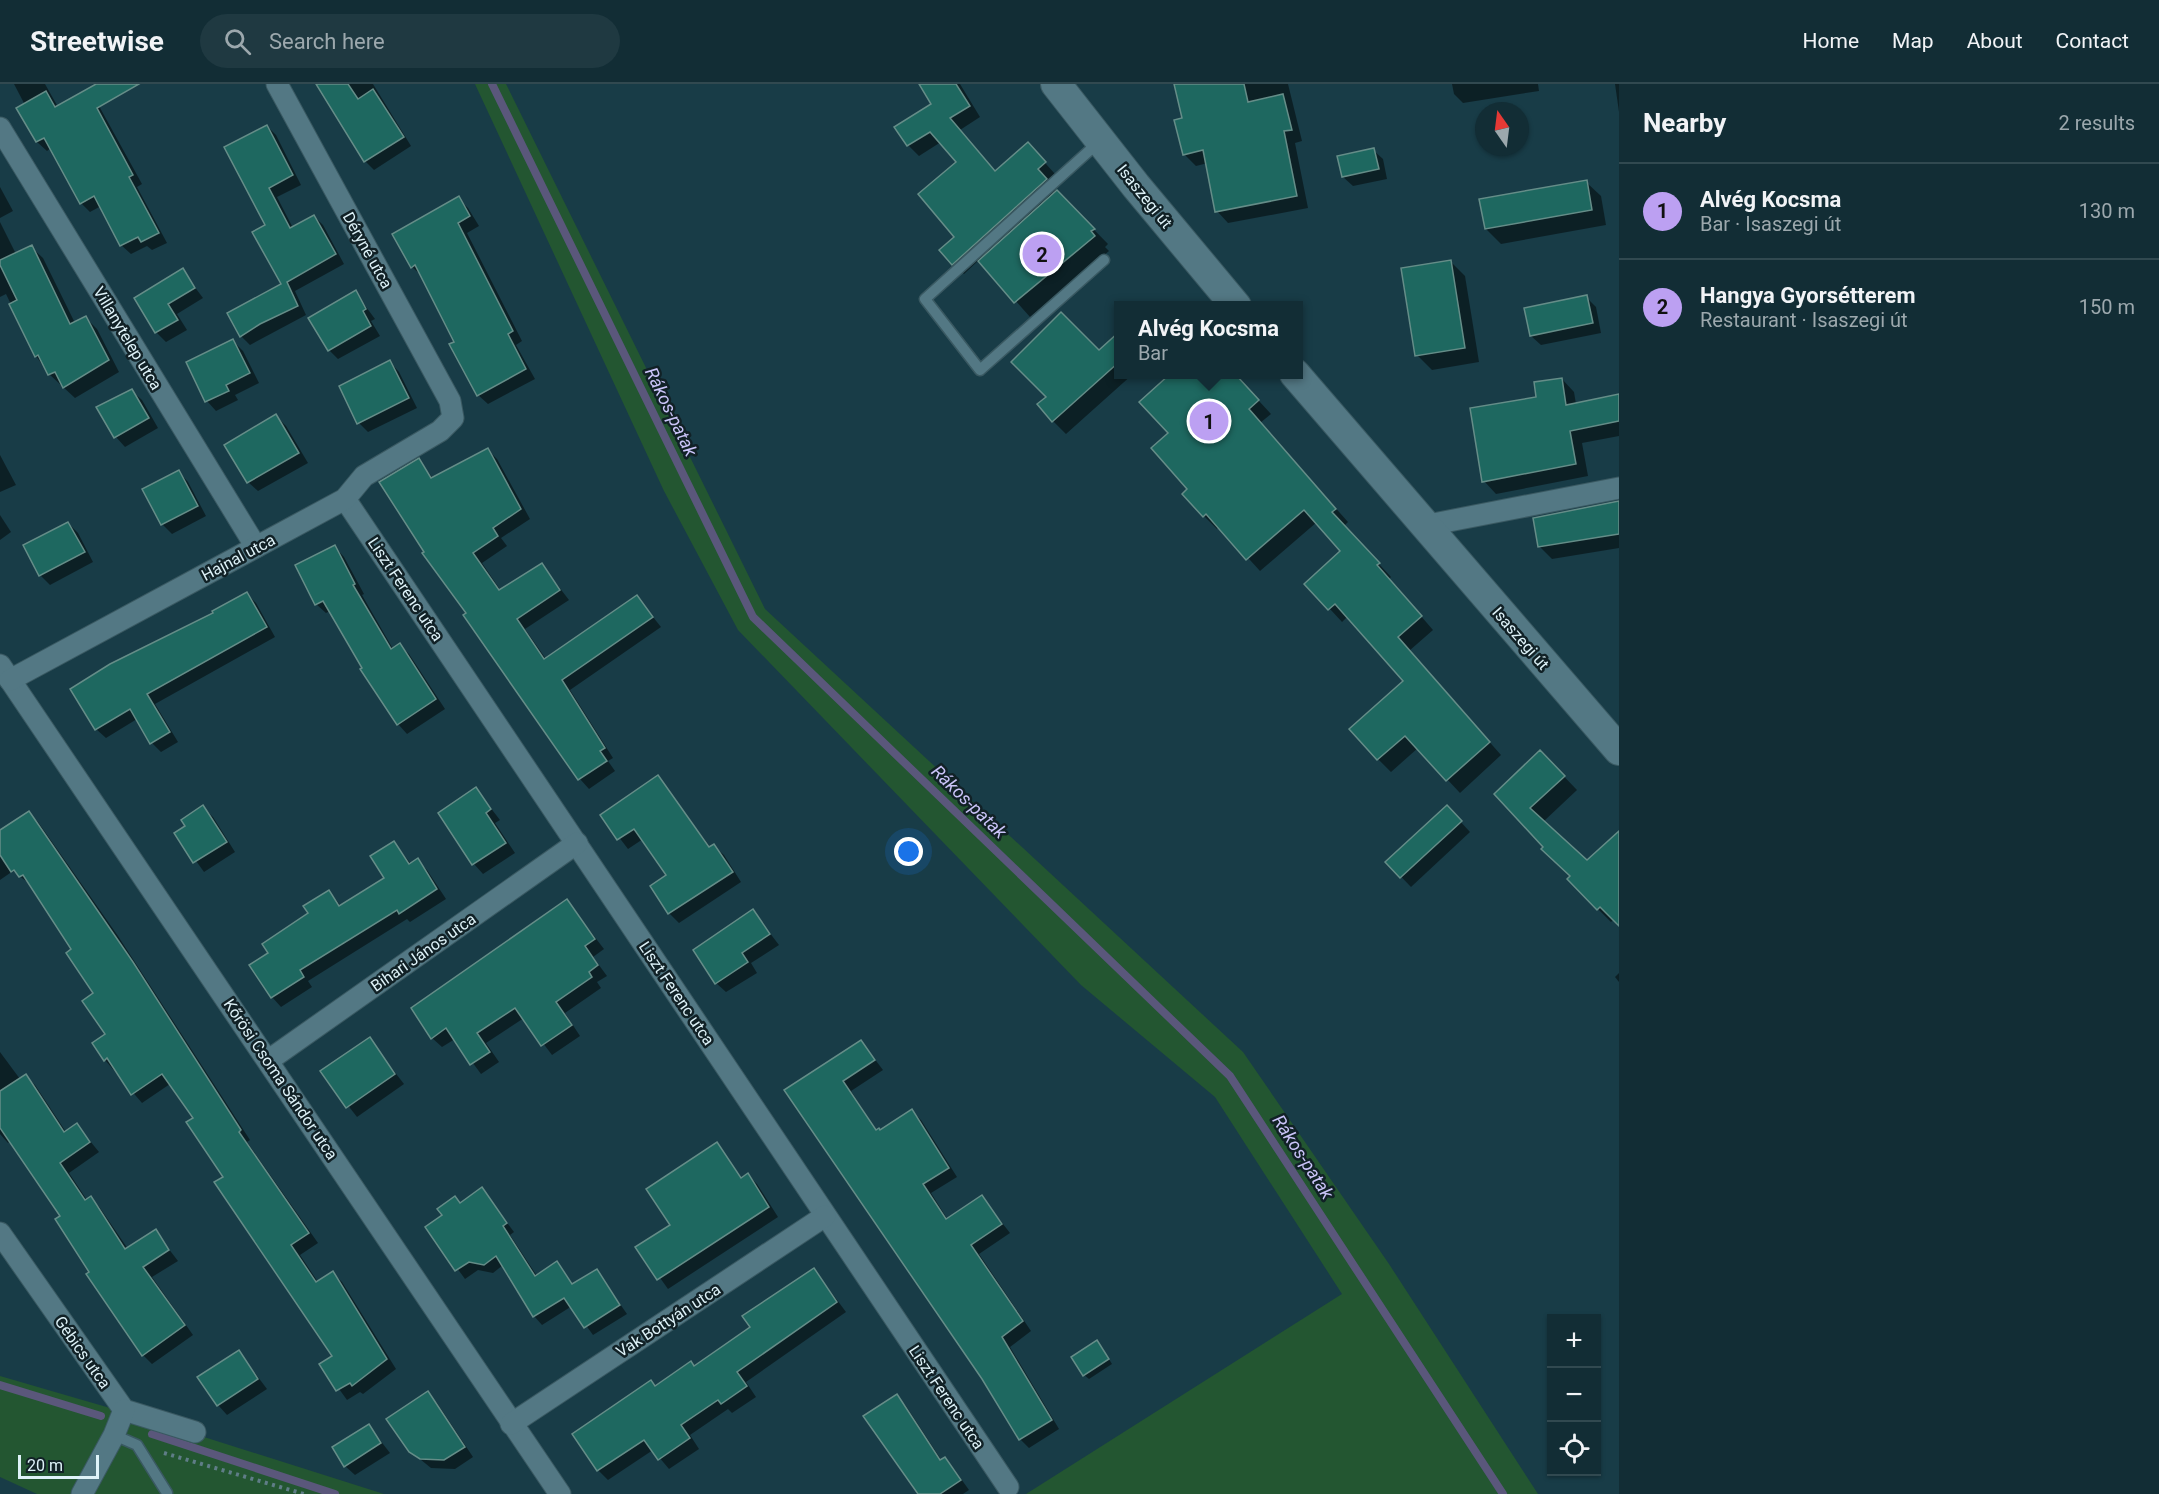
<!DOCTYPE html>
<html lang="en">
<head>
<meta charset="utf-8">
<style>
	body { margin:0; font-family:Roboto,sans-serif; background:#1f3941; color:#f1f3f6 }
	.controls { position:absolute; right:18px; bottom:18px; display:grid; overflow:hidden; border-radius:0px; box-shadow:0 2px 4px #0004 }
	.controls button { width:54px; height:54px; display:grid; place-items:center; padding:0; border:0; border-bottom:2px solid #314950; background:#122d35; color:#f1f3f6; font:30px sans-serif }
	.compass { position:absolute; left:1475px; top:18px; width:54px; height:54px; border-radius:50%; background:#122d35; box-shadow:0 2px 4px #0004; rotate:346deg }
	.scale { position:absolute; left:18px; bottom:15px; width:81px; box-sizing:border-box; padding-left:6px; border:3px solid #def2f8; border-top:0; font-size:16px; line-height:21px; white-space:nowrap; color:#def2f8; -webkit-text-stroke:4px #112126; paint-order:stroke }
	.you { position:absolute; left:909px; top:768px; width:21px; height:21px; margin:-15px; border:4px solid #fff; border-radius:50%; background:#1a73e8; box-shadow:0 0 0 9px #1a73e833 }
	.badge { display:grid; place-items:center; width:39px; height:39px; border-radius:50%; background:#bca0f2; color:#111; font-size:20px; font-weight:700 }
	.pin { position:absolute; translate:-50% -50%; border:3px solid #fff; box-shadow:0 2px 6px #0006 }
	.popup { position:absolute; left:1114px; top:217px; width:189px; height:78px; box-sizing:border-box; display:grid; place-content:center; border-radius:0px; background:#122d35; filter:drop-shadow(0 2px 4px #0005); font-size:20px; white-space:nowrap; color:#9ca8ad }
	.popup b { font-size:22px; color:#f1f3f6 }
	.popup::after { content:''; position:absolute; left:50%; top:100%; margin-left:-12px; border:12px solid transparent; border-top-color:#122d35 }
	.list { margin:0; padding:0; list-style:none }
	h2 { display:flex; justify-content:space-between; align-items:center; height:78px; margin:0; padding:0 24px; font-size:26px }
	h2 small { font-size:20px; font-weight:400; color:#9ca8ad }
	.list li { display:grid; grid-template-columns:39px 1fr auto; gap:18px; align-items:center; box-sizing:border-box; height:96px; padding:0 24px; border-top:2px solid #314950 }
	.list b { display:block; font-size:22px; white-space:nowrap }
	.list p { margin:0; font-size:20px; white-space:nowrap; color:#9ca8ad }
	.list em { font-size:20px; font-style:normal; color:#9ca8ad }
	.icon { flex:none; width:33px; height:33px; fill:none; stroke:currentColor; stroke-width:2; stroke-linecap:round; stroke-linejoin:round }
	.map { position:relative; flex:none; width:1619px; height:1410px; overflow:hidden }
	header { display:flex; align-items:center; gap:36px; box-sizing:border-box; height:84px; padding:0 30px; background:#122d35; border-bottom:2px solid #314950 }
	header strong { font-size:28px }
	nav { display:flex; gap:33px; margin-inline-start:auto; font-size:21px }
	.search { width:420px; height:54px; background:#1f3941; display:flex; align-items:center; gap:15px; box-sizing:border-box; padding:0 21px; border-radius:33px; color:#9ca8ad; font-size:22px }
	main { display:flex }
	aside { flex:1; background:#122d35 }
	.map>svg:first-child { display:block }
</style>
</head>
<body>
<header>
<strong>Streetwise</strong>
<div class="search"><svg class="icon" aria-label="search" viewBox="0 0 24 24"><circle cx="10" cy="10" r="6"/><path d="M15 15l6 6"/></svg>Search here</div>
<nav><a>Home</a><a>Map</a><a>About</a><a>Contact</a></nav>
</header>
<main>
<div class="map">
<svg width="1619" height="1410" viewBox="0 0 1619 1410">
	<rect width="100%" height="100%" fill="#183c47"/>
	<!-- green -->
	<g fill="#235631">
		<path d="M475,0H506L765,525L1243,968L1389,1180L1538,1410H1026L1342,1210L1215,1013L1081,901L738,546L664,407Z"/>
		<path d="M0,1292L141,1333L384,1410H37L0,1393Z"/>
	</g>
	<!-- shadow -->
	<g fill="#0007">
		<path d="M14,0H45L58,23L99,22L142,100L137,103L167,159L152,166L147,162L131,170L121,161L101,122L90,128L81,119L51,64L47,67L37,58L18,25L25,21Z"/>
		<path d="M316,0H373L411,62L374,86L365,77Z"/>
		<path d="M921,0H960L980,33L960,46L996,88L1038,71L1055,90L1048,96L1056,107L1108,160L1105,163L1109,167L1030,233L979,176L964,190L953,180L958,78L941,58L919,72L908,61L933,21Z"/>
		<path d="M1176,0H1288L1302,57L1295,59L1308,124L1228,139L1217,127L1208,79L1196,82L1184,70L1183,35Z"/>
		<path d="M1452,0H1538L1539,7L1463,19L1454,10Z"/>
		<path d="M1615,0H1619V28Z"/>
		<path d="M267,42L276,51L301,101L277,113L293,144L314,132L323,141L344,180L295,207L306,231L250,261L241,252L283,201L267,142Z"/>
		<path d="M1373,66L1383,75L1387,95L1353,102L1343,93Z"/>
		<path d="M1586,98L1601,112L1606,141L1501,160L1486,145Z"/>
		<path d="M0,103L13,127L0,134Z"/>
		<path d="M458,114L468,124L479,142L467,149L522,257L516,261L535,295L488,320L478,311L456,258L422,192L412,183Z"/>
		<path d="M0,138L16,170L31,163L43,174L75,239L86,234L97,245L119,288L75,314L49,290L36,272L6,210L0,213Z"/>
		<path d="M1450,177L1465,192L1479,278L1432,286L1417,271Z"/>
		<path d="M182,186L203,214L177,230L187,246L166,258L156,248L136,214Z"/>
		<path d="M355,208L375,235L371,237L380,252L338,275L329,266Z"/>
		<path d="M1586,213L1596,223L1601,249L1541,261L1531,252Z"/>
		<path d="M1119,250V290H1133L1066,350L1053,337L1099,268Z"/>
		<path d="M233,257L243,267L259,299L235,311L238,316L216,327L207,317Z"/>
		<path d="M390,278L399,288L417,324L368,348L359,339Z"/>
		<path d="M1171,290H1217L1225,300L1247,304L1271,330L1260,339L1348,438L1344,442L1391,493L1389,495L1433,546L1409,567L1501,671L1460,709L1418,664L1391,688L1378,675L1406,597L1348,532L1342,538L1307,500L1342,467L1317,438L1260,487L1219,442L1217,445L1204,432L1189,405L1170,349L1141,318Z"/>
		<path d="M1562,295L1574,308L1576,320L1619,312V352L1582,359L1588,392L1496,410L1484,397L1538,314Z"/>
		<path d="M132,307L142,316L158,344L125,363L116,353L98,323Z"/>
		<path d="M276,332L286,342L308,379L258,407L248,398Z"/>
		<path d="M488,366L497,375L530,435L501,454L507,462L482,479L501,507L542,481L569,516L525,545L546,575L637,513L661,543L570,606L613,674L608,677L615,687L589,705L580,695L424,469L418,376L433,394Z"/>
		<path d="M0,371L16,401L0,408Z"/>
		<path d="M179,388L188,398L206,432L172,450L162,440Z"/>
		<path d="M1619,419V464L1552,475L1540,463Z"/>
		<path d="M0,431L11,448L0,456Z"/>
		<path d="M68,439L78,449L93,478L50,501L40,491Z"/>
		<path d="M335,463L344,473L364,510L362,511L393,565L400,561L409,570L445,625L407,650L398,640L330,527L326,529L316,520Z"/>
		<path d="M247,510L256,519L275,553L155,620L178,658L161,668L152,659L137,635L106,654L96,645L215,529Z"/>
		<path d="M1553,681L1577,706L1543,738L1587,778L1619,749V840L1614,835L1611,838L1598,825L1572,793L1496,710Z"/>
		<path d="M658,693L711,764L714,762L724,771L741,798L679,839L669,829V792L643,755L628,765L602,731Z"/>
		<path d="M476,705L500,736L495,739L515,769L483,790L474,780Z"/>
		<path d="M203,723L213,733L235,768L204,788L176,749L187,742Z"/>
		<path d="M1447,723L1470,748L1411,803L1387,778Z"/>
		<path d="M29,729L38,738L118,852L250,1056L247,1058L318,1159L300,1171L318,1198L333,1189L342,1198L396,1285L363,1310L360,1308L347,1316L321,1280L334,1273L225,1093L195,1035L170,1000L142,1019L105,976L107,951L95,910L73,866L31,801L13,787L0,796V748Z"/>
		<path d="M394,758L411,780L417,776L427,786L446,815L410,838L407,835L308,897L312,903L281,923L272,913L270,869L310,830L329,807L341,822L386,795Z"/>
		<path d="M567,817L604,865L593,873L607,892L597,898L601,904L565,929L580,952L552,971L524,934L486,959L499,978L481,990L455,955L442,963L432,954Z"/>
		<path d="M753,827L779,861L751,879L757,889L726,908L716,899Z"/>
		<path d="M1619,889V898L1615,893Z"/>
		<path d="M369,955L404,1000L357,1033L322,988Z"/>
		<path d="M861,957L883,986L851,1007L877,1047L880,1048L912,1027L921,1036L957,1093L931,1109L948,1136L982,1113L1010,1149L979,1170L1031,1247L1010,1263L1059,1345L1029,1364L1020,1355L983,1295L786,1007Z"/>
		<path d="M0,968L20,995L26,992L35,1001L66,1048L77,1041L99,1068L69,1089L87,1116L91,1114L100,1124L128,1165L155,1147L178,1177L152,1193L193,1251L152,1280L143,1271L91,1188L62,1133L10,1057L8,1059L0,1050Z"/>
		<path d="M717,1060L742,1094L748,1091L757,1100L778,1133L668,1205L638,1163L672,1141Z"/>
		<path d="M482,1105L514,1148L510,1151L537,1192L557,1179L574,1201L597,1187L627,1230L593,1251L572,1222L542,1241L534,1232L503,1181L493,1189L478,1186L465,1195L427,1143Z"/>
		<path d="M814,1185L846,1228L746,1298L756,1313L732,1329L728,1325L690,1351L699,1365L669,1385L653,1366L608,1396L598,1386L574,1351L695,1283L752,1244Z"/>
		<path d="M1101,1262L1112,1280L1089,1295L1084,1291Z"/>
		<path d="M239,1268L267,1305L227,1331L218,1321Z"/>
		<path d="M427,1309L437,1319L473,1373L455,1385L431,1384L410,1367Z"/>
		<path d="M896,1312L906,1322L942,1377L945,1375L954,1385L969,1406L963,1410H919Z"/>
		<path d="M369,1342L390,1369L355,1391L345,1382Z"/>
	</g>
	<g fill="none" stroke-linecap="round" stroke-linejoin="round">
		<!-- stream -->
		<g stroke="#5a577b" stroke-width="8">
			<path d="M492,0L753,533L1230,992L1503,1410"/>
			<path d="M0,1301L101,1332"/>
			<path d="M152,1350L335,1410"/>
		</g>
	</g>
	<!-- building -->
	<g fill="#1e6860" stroke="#658d88" stroke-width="1.5">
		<path d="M96,0H139L97,24L133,91L129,93L159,149L141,158L138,153L120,162L94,112L80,120L44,54L36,58L16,24L46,7L55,23Z"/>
		<path d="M316,0H348L358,15L373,5L404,53L364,78Z"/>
		<path d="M919,0H956L970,22L950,34L995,87L1028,58L1046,78L1038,85L1047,95L952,181L939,166L954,153L918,110L956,78L930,48L907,62L894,43L931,20Z"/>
		<path d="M1174,0H1244L1248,18L1283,10L1292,46L1284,47L1297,112L1215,128L1203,66L1183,71L1174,36L1182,34Z"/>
		<path d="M267,41L293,91L269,104L290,144L314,131L336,170L287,198L298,222L260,240L240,253L227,229L281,200L252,148L265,141L224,63Z"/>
		<path d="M1374,64L1379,85L1342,93L1337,72Z"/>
		<path d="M1587,96L1592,126L1485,145L1479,115Z"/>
		<path d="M1057,106L1095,145L1091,147L1095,152L1014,219L978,177Z"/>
		<path d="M459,112L470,132L458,139L513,247L508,250L526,285L477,312L449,260L454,258L415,181L411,184L392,150Z"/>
		<path d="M32,161L70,240L86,232L109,276L63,304L55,288L48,291L38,271L35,273L9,220L17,216L0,181V176Z"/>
		<path d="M1451,176L1465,264L1415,272L1401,184Z"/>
		<path d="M183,184L195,204L168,220L178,236L155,249L134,214Z"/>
		<path d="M356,206L366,225L363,227L371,242L328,267L308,234Z"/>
		<path d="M1587,211L1593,239L1530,252L1524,224Z"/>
		<path d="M1061,228L1099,266L1119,248V278L1052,338L1037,320L1046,313L1011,278Z"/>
		<path d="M233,255L250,289L226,301L229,307L205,318L186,278Z"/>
		<path d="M390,276L409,314L357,340L339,302Z"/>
		<path d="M1169,291H1236L1259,316L1249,325L1336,425L1332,428L1380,479L1377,481L1422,532L1398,553L1490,658L1446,697L1405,652L1377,676L1349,645L1403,597L1335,520L1328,526L1304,500L1340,467L1304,426L1246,476L1206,430L1203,433L1182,410L1187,405L1151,364L1168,349L1139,318Z"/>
		<path d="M1562,294L1566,321L1619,310V337L1570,347L1576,380L1482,398L1470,324L1536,313L1534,298Z"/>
		<path d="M132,305L149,334L114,354L96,323Z"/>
		<path d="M276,330L299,369L247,399L224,361Z"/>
		<path d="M488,364L521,425L493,444L498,452L473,469L499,506L542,479L560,506L517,535L544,575L637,511L653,533L562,596L605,664L600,667L607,677L578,696L463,531L466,529L422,469L424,468L379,398L419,374L431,394Z"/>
		<path d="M179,386L198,422L161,441L142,405Z"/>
		<path d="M1619,417V450L1538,463L1533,434Z"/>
		<path d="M68,438L85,468L39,492L23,461Z"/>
		<path d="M335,461L355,500L353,501L391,565L400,559L436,615L397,641L360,585L362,584L323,517L315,521L295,481Z"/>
		<path d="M247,508L267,543L147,610L170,648L150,660L130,625L95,646L70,605L110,580L213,529L212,527Z"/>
		<path d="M1540,666L1565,692L1530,724L1587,776L1619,747V842L1600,823L1597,826L1567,795L1570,792L1541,765L1543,763L1494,710Z"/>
		<path d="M658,691L709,763L714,760L733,788L668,830L650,802L666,791L634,745L617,756L600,731Z"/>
		<path d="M476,703L491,725L486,729L506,759L472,781L438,729Z"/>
		<path d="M203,721L227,758L193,779L174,749L185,742L181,736Z"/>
		<path d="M1447,721L1462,737L1400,794L1385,778Z"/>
		<path d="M29,727L133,878L241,1046L239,1048L309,1149L291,1161L316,1198L333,1187L387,1275L352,1302L350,1299L336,1307L319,1280L332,1272L214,1098L223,1093L186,1038L193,1034L162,990L131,1011L107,974L104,977L92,959L105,950L82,917L93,909L66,869L71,865L23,791L19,793L14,786L11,788L0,771V746Z"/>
		<path d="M394,757L409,780L418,774L437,805L399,830L397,826L300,886L304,893L271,914L249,881L268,869L262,860L308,829L303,822L329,806L339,822L384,794L370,772Z"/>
		<path d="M567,815L595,855L585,862L598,881L589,888L592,893L556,918L572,941L541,962L515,924L477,949L490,968L470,981L446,944L431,955L411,924Z"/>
		<path d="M753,825L770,850L742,869L748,878L715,900L693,866Z"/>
		<path d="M370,953L395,990L346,1024L320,987Z"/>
		<path d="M861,956L875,976L843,997L876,1046L879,1044L880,1046L912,1025L949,1084L923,1100L946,1135L982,1111L1002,1140L971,1161L1023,1237L1002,1253L1052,1336L1019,1356L982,1295L784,1006Z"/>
		<path d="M26,990L64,1048L77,1039L90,1058L60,1079L85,1116L91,1112L125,1165L156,1145L169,1166L143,1183L185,1241L142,1272L86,1190L89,1188L55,1135L60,1132L0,1044V1007Z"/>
		<path d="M717,1058L741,1094L748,1089L769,1123L657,1196L635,1163L670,1141L646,1105Z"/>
		<path d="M482,1103L507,1139L503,1142L535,1192L557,1177L572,1200L597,1185L620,1221L584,1244L564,1214L533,1233L496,1172L484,1181L469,1178L455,1187L425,1143L442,1131L437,1125L455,1112L460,1119Z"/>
		<path d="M814,1184L837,1218L737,1288L747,1302L721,1320L718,1316L681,1341L690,1354L658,1376L644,1356L597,1387L572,1350L651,1296L655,1302L691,1277L694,1282L750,1243L742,1232Z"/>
		<path d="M1097,1256L1109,1275L1083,1292L1071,1273Z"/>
		<path d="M239,1266L258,1295L217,1322L197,1293Z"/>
		<path d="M428,1307L465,1363L444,1376L420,1375L409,1368L386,1335Z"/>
		<path d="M897,1310L940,1376L945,1373L961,1396L940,1410H918L863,1332Z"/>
		<path d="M369,1340L381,1359L344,1383L332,1363Z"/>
	</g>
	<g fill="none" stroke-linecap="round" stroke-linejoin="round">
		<defs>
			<g id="service">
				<path d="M1100,57L925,215L980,286L1104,176"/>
				<path d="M114,1351L137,1361L167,1409"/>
			</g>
			<g id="minor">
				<path d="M0,44L256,463"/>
				<path d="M345,415L1008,1403"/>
				<path d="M1423,442L1619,404"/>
				<path d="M0,581L560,1410"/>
				<path d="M10,596L345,415L364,392L440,347L453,334L450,317L277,0"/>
				<path d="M269,976L577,759"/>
				<path d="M0,1149L124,1326L195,1348"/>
				<path d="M511,1340L825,1132"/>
				<path d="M82,1410L114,1351L124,1326"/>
			</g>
			<g id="secondary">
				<path d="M1056,0L1136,102L1236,222"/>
				<path d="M1295,290L1619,666"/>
			</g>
		</defs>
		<!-- service casing -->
		<use href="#service" stroke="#3a5962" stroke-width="13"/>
		<!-- minor casing -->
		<use href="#minor" stroke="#3a5962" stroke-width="23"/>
		<!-- secondary casing -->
		<use href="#secondary" stroke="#3a5962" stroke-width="32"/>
		<!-- path -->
		<path stroke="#5f7d87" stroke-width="4" stroke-dasharray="3 4.5" stroke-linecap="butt" d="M164,1369L304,1410"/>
		<!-- service -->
		<use href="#service" stroke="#537884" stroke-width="10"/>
		<!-- minor -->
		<use href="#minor" stroke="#537884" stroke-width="21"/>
		<!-- secondary -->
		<use href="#secondary" stroke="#537884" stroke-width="30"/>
	</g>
	<g text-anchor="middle" stroke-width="5" stroke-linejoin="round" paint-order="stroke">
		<!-- street labels -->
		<g font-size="16" fill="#def2f8" stroke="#112126">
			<text transform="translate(1145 112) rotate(51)" y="6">Isaszegi út</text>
			<text transform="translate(368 166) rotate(61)" y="6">Déryné utca</text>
			<text transform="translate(128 254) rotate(59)" y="6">Villanytelep utca</text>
			<text transform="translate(238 473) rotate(-28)" y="6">Hajnal utca</text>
			<text transform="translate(406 505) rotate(56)" y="6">Liszt Ferenc utca</text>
			<text transform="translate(1521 554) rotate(49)" y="6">Isaszegi út</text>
			<text transform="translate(423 868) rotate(-35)" y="6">Bihari János utca</text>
			<text transform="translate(677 909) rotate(56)" y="6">Liszt Ferenc utca</text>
			<text transform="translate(281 995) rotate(56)" y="6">Kőrösi Csoma Sándor utca</text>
			<text transform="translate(668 1236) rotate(-33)" y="6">Vak Bottyán utca</text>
			<text transform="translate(83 1268) rotate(55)" y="6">Gébics utca</text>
			<text transform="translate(947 1313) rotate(56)" y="6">Liszt Ferenc utca</text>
		</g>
		<!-- water labels -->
		<g font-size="18" font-style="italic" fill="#cac4f8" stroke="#112126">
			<text transform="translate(671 328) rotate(64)" y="6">Rákos-patak</text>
			<text transform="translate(969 718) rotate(44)" y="6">Rákos-patak</text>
			<text transform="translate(1303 1073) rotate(57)" y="6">Rákos-patak</text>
		</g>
	</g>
</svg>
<div class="controls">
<button>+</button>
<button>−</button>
<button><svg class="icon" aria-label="locate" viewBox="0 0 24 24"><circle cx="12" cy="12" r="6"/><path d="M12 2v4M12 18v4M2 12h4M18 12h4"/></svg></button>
</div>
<svg class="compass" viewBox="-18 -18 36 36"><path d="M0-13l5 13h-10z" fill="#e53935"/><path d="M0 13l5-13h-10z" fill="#9ca8ad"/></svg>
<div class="scale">20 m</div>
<div class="you"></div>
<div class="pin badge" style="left:1209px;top:337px">1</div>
<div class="popup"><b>Alvég Kocsma</b>Bar</div>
<div class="pin badge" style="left:1042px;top:170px">2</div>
</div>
<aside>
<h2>Nearby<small>2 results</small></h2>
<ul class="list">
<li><span class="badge">1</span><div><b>Alvég Kocsma</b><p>Bar · Isaszegi út</p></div><em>130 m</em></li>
<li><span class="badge">2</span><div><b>Hangya Gyorsétterem</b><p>Restaurant · Isaszegi út</p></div><em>150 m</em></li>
</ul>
</aside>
</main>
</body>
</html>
